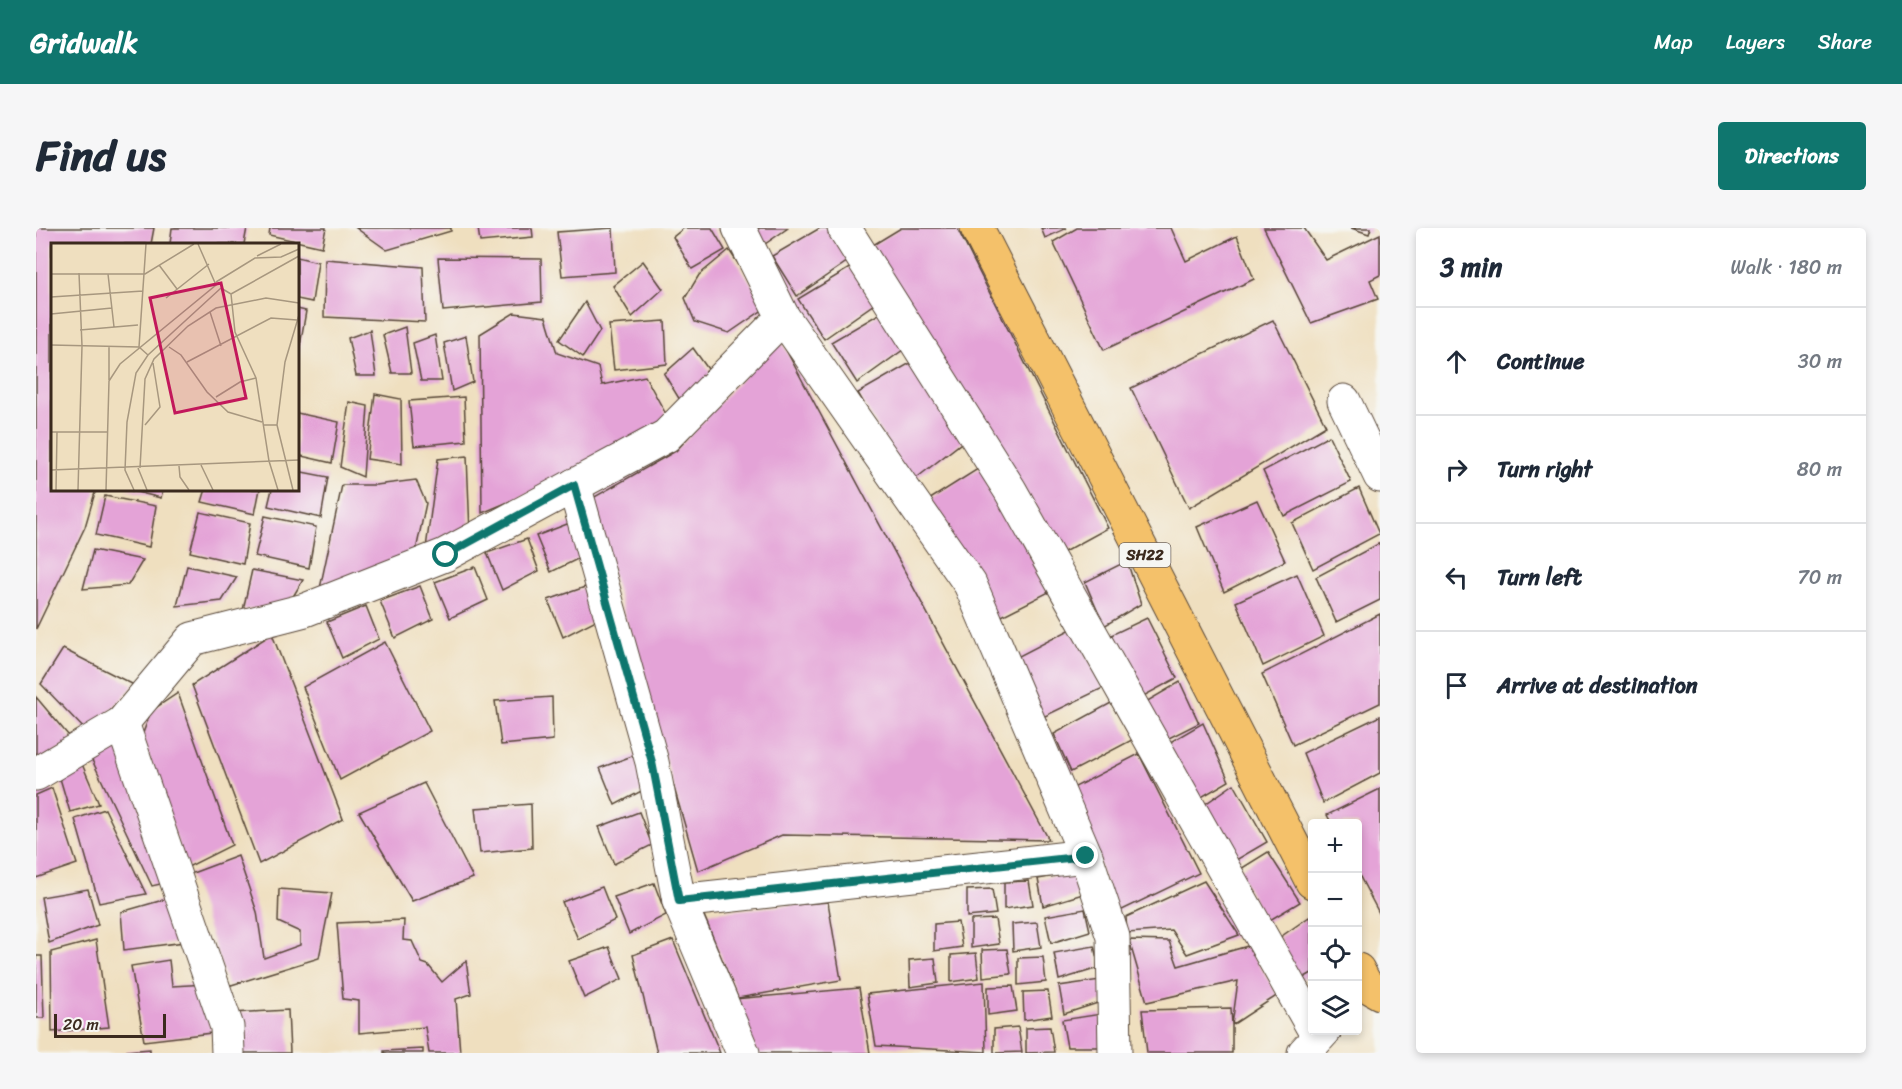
<!DOCTYPE html>
<html lang="en">
<head>
<meta charset="utf-8">
<style>
	body { margin:0; font-family:Sriracha,sans-serif; background:#f6f6f7; color:#1f2937 }
	.controls { position:absolute; right:18px; bottom:18px; display:grid; overflow:hidden; border-radius:6px; box-shadow:0 3px 9px #0003 }
	.controls button { width:54px; height:54px; display:grid; place-items:center; padding:0; border:0; border-bottom:2px solid #e0e1e3; background:#fff; color:#1f2937; font:30px sans-serif }
	.scale { position:absolute; left:18px; bottom:15px; width:112px; box-sizing:border-box; padding-left:6px; border:3px solid #3b2a1e; border-top:0; font-size:16px; line-height:21px; white-space:nowrap; color:#3b2a1e; -webkit-text-stroke:4px #f6f6f2; paint-order:stroke }
	.stop { position:absolute; width:18px; height:18px; margin:-14px; border:4px solid #0f766e; border-radius:50%; background:#fff }
	.stop.end { background:#0f766e; border-color:#fff; box-shadow:0 2px 6px #0008 }
	.list { margin:0; padding:0; list-style:none }
	h2 { display:flex; justify-content:space-between; align-items:center; height:78px; margin:0; padding:0 24px; font-size:26px }
	h2 small { font-size:20px; font-weight:400; color:#747a83 }
	.list li { display:grid; grid-template-columns:39px 1fr auto; gap:18px; align-items:center; box-sizing:border-box; height:108px; padding:0 24px; border-top:2px solid #e0e1e3 }
	.list b { display:block; font-size:22px; white-space:nowrap }
	.list em { font-size:20px; font-style:normal; color:#747a83 }
	.icon { flex:none; width:33px; height:33px; fill:none; stroke:currentColor; stroke-width:2; stroke-linecap:round; stroke-linejoin:round }
	.map { position:relative; flex:none; width:1344px; height:825px; overflow:hidden; border-radius:6px }
	header { display:flex; align-items:center; gap:36px; box-sizing:border-box; height:84px; padding:0 30px; background:#0f766e; color:#fff }
	header strong { font-size:28px }
	nav { display:flex; gap:33px; margin-inline-start:auto; font-size:21px }
	.intro { display:flex; align-items:center; justify-content:space-between; box-sizing:border-box; height:144px; padding:0 36px }
	h1 { margin:0; font-size:42px }
	.button { padding:15px 27px; border-radius:6px; background:#0f766e; color:#fff; font-size:21px; font-weight:700 }
	main { display:flex; gap:36px; padding:0 36px }
	aside { flex:1; background:#fff; border-radius:6px; box-shadow:0 3px 9px #0003 }
	.map>svg:first-child { display:block }
</style>
</head>
<body>
<header>
<strong>Gridwalk</strong>
<nav><a>Map</a><a>Layers</a><a>Share</a></nav>
</header>
<div class="intro"><h1>Find us</h1><a class="button">Directions</a></div>
<main>
<div class="map">
<svg width="1344" height="825" viewBox="0 0 1344 825">
	<rect width="100%" height="100%" fill="#f6f6f2"/>
	<filter id="ink" filterUnits="userSpaceOnUse"><feTurbulence type="fractalNoise" baseFrequency=".0167" numOctaves="2"/><feDisplacementMap in="SourceGraphic" scale="12" xChannelSelector="R" yChannelSelector="G"/><feConvolveMatrix kernelMatrix="1 2 1 2 8 2 1 2 1" color-interpolation-filters="sRGB"/></filter>
	<filter id="wash" filterUnits="userSpaceOnUse"><feTurbulence type="fractalNoise" baseFrequency=".008" numOctaves="4" result="noise"/><feDisplacementMap in="SourceGraphic" scale="24" xChannelSelector="R" yChannelSelector="G"/><feGaussianBlur stdDeviation="1.35" result="paint"/><feColorMatrix in="noise" values="0 0 0 0 0 0 0 0 0 0 0 0 0 0 0 0 0 1.4 0 .05"/><feComposite in="paint" operator="in"/></filter>
	<g filter="url(#wash)">
		<rect width="100%" height="100%" fill="#efdfbf"/>
		<g id="blocks">
			<!-- building -->
			<g fill="#e4a3d7">
				<path d="M0,0H118L115,16H16V261H60L49,299L0,401Z"/>
				<path d="M136,0H211L208,16H134Z"/>
				<path d="M234,0H290L286,19L233,7Z"/>
				<path d="M320,0H415V3L351,22Z"/>
				<path d="M442,0H496L497,9L444,14Z"/>
				<path d="M577,0L579,44L526,48L521,4Z"/>
				<path d="M648,0H676L689,22L656,41L637,9Z"/>
				<path d="M718,0H752L729,16Z"/>
				<path d="M784,0H791L812,33L761,68L736,28Z"/>
				<path d="M865,0H921L1072,300L1028,324L832,20Z"/>
				<path d="M1005,0H1031L1009,10Z"/>
				<path d="M1041,0H1135L1150,33L1201,8L1218,51L1068,122L1017,14Z"/>
				<path d="M1228,0H1268L1290,32L1344,6V47L1334,52L1342,71L1275,95Z"/>
				<path d="M1315,0H1335L1333,6Z"/>
				<path d="M693,22L731,79L693,105L659,94L649,70L663,47Z"/>
				<path d="M261,29L282,34L276,74L261,71Z"/>
				<path d="M402,30L505,31L506,74L407,83Z"/>
				<path d="M289,31L387,39L389,94L288,89Z"/>
				<path d="M607,33L627,61L596,89L577,58Z"/>
				<path d="M815,39L838,76L788,111L762,71Z"/>
				<path d="M549,74L564,103L547,129L523,112Z"/>
				<path d="M261,81L270,83L263,124L261,123Z"/>
				<path d="M848,83L871,119L821,155L795,114Z"/>
				<path d="M478,85L510,89L521,125L562,139L566,157L609,148L632,190L544,244L446,285L444,106Z"/>
				<path d="M1237,92L1290,198L1153,280L1095,160Z"/>
				<path d="M629,93L631,136L578,142L573,97Z"/>
				<path d="M369,99L375,145H356L347,107Z"/>
				<path d="M334,102L340,148H320L312,110Z"/>
				<path d="M399,107L406,153H385L377,115Z"/>
				<path d="M430,108L437,154L416,163L408,115Z"/>
				<path d="M743,109L1013,612L746,607L662,643L555,271L640,223Z"/>
				<path d="M657,120L677,148L647,177L628,146Z"/>
				<path d="M876,134L929,212L874,255L822,165Z"/>
				<path d="M339,166L365,171L366,236L331,231Z"/>
				<path d="M428,169L430,213L378,218L373,173Z"/>
				<path d="M313,174L332,178L327,249L304,239Z"/>
				<path d="M261,185L303,194L296,235L261,227Z"/>
				<path d="M1293,208L1315,254L1248,288L1227,243Z"/>
				<path d="M431,228L434,305L390,320L402,231Z"/>
				<path d="M948,237L1013,364L956,393L891,273Z"/>
				<path d="M261,243L292,249L285,290L232,278L236,261H261Z"/>
				<path d="M380,252L390,275L378,332L283,365L306,257H340Z"/>
				<path d="M1323,260L1343,306L1277,341L1256,295Z"/>
				<path d="M89,261H127L125,270Z"/>
				<path d="M170,261H224L219,286L166,274Z"/>
				<path d="M69,268L120,278L113,319L60,307Z"/>
				<path d="M1221,272L1249,333L1188,364L1161,299Z"/>
				<path d="M164,284L214,295L207,336L154,324Z"/>
				<path d="M229,288L280,299L273,340L219,328Z"/>
				<path d="M539,293L552,326L515,344L500,308Z"/>
				<path d="M491,311L503,343L466,362L451,325Z"/>
				<path d="M1344,315V372L1300,394L1280,349Z"/>
				<path d="M57,322L107,332L92,357L47,361Z"/>
				<path d="M1091,333L1105,376L1068,398L1049,354Z"/>
				<path d="M151,338L201,349L186,373L141,378Z"/>
				<path d="M439,339L452,372L414,390L399,354Z"/>
				<path d="M216,342L267,352L252,377L207,382Z"/>
				<path d="M1261,346L1288,408L1227,438L1200,374Z"/>
				<path d="M384,358L397,391L359,410L344,373Z"/>
				<path d="M552,358L564,390L527,409L512,372Z"/>
				<path d="M330,378L343,411L306,430L291,394Z"/>
				<path d="M1344,386V475L1257,517L1226,446Z"/>
				<path d="M1111,390L1141,450L1102,471L1075,407Z"/>
				<path d="M1039,399L1067,460L1005,490L981,429Z"/>
				<path d="M236,406L307,591L223,636L156,457Z"/>
				<path d="M349,414L394,503L304,552L267,459Z"/>
				<path d="M27,421L98,457L53,506L5,456Z"/>
				<path d="M1144,454L1163,495L1127,513L1108,475Z"/>
				<path d="M142,465L196,617L150,640L106,508L115,483Z"/>
				<path d="M0,469L38,514L0,534Z"/>
				<path d="M516,469L517,512L465,517L459,473Z"/>
				<path d="M1075,475L1096,512L1035,544L1018,506Z"/>
				<path d="M1344,488V545L1287,575L1267,525Z"/>
				<path d="M1167,495L1193,553L1157,574L1129,517Z"/>
				<path d="M80,515L133,654L116,658L56,532Z"/>
				<path d="M604,525L617,557L579,577L564,540Z"/>
				<path d="M1103,526L1163,645L1080,685L1037,560Z"/>
				<path d="M46,536L63,576L34,584L23,547Z"/>
				<path d="M388,555L437,650L376,673L323,584Z"/>
				<path d="M1198,556L1231,614L1195,635L1165,579Z"/>
				<path d="M16,560L41,636L0,650V567Z"/>
				<path d="M1344,561V687L1322,645V596H1296L1291,587Z"/>
				<path d="M495,576L496,620L444,625L439,580Z"/>
				<path d="M69,581L110,666L63,675L39,591Z"/>
				<path d="M603,584L616,617L578,636L563,599Z"/>
				<path d="M1232,624L1264,674L1229,695L1203,642Z"/>
				<path d="M202,628L221,684L228,730L264,717V704L242,694L243,661L296,665L283,730L192,758L154,646Z"/>
				<path d="M1042,644L1047,666L1007,678L1002,651Z"/>
				<path d="M993,653L997,677L968,681V654Z"/>
				<path d="M1168,653L1203,707L1151,726L1135,702L1091,705L1090,689Z"/>
				<path d="M618,655L630,687L593,706L578,669Z"/>
				<path d="M566,659L579,692L542,711L526,674Z"/>
				<path d="M52,661L62,697L13,715L5,669Z"/>
				<path d="M956,661L960,686L931,689V662Z"/>
				<path d="M134,670L148,714L88,722L85,684Z"/>
				<path d="M792,674L805,752L702,770L667,685Z"/>
				<path d="M1049,681L1054,703L1015,715L1009,688Z"/>
				<path d="M1273,689L1276,695V745L1262,753L1243,710Z"/>
				<path d="M959,691L963,716L935,720V692Z"/>
				<path d="M368,692L367,712L376,713L386,735L392,737L406,754L430,733L435,766L420,771L424,825H393L389,799L323,805V773L307,771L301,695Z"/>
				<path d="M922,694L926,719L898,723V696Z"/>
				<path d="M1001,694L1005,719L977,723L976,696Z"/>
				<path d="M60,712L73,799L16,804L15,724Z"/>
				<path d="M637,712L684,825H621L597,727Z"/>
				<path d="M1093,712L1133,713L1142,738L1212,718L1242,767L1196,797V825H1111L1106,782L1195,780L1196,797L1202,753L1111,774Z"/>
				<path d="M1058,718L1063,740L1023,752L1018,725Z"/>
				<path d="M573,719L586,751L548,770L533,733Z"/>
				<path d="M971,721L975,746L947,749L946,722Z"/>
				<path d="M940,725L943,750L915,754V727Z"/>
				<path d="M0,728H6L8,790H0Z"/>
				<path d="M1007,729L1010,754L982,757V730Z"/>
				<path d="M899,730L902,755L874,759L873,732Z"/>
				<path d="M133,732L136,758L171,756L175,805L108,813L95,738Z"/>
				<path d="M1064,752L1068,773L1028,786L1023,758Z"/>
				<path d="M948,754L950,824L840,818L831,766Z"/>
				<path d="M977,758L981,783L952,787V759Z"/>
				<path d="M823,760L834,825H720L698,771Z"/>
				<path d="M1012,763L1016,788L988,792L987,764Z"/>
				<path d="M252,782L254,825H201L196,785Z"/>
				<path d="M1065,786L1068,819H1031L1026,792Z"/>
				<path d="M982,799L986,824L958,825V801Z"/>
				<path d="M1014,799L1018,824L990,825V800Z"/>
				<path d="M114,821V825H91V823Z"/>
				<path d="M387,821V825H348V823Z"/>
			</g>
		</g>
	</g>
	<g filter="url(#ink)">
		<use href="#blocks" fill-opacity="0" stroke="#564536" stroke-width="1.5"/>
		<g fill="none" stroke-linecap="round" stroke-linejoin="round">
			<defs>
				<g id="minor">
					<path d="M703,0L747,89L934,356L1050,628L1077,709L1079,825"/>
					<path d="M808,0L974,262L1276,798"/>
					<path d="M1308,173L1344,248"/>
					<path d="M538,257L616,534L643,673L707,825"/>
					<path d="M86,495L191,799L192,825"/>
					<path d="M0,546L86,495L156,411L269,382L409,327L630,208L747,89"/>
					<path d="M643,673L1050,628"/>
					<path d="M1268,825L1289,802"/>
				</g>
				<g id="major">
					<path d="M941,0L1276,654"/>
					<path d="M1322,742L1330,757L1344,765"/>
				</g>
			</defs>
			<!-- minor casing -->
			<use href="#minor" stroke="#564536" stroke-width="35"/>
			<!-- major casing -->
			<use href="#major" stroke="#564536" stroke-width="35"/>
			<!-- minor -->
			<use href="#minor" stroke="#fff" stroke-width="33"/>
			<!-- major -->
			<use href="#major" stroke="#f4c16a" stroke-width="33"/>
		</g>
	</g>
	<g fill="none" stroke-linecap="round" stroke-linejoin="round" filter="url(#ink)">
		<!-- route -->
		<path stroke="#0f766e" stroke-width="8" d="M410,327L538,257L616,534L643,673L1050,628"/>
	</g>
	<g text-anchor="middle" stroke-width="5" stroke-linejoin="round" paint-order="stroke">
		<!-- shield labels -->
		<rect fill="#f6f6f2" stroke="#73675e" stroke-width="1.5" x="1083.5" y="315" width="51" height="24" rx="4.5"/>
		<g font-size="15" font-weight="bold" fill="#3b2a1e">
			<text x="1109" y="332">SH22</text>
		</g>
	</g>
	<!-- overview -->
	<g transform="translate(15 15)">
		<rect width="248" height="248" fill="#efdfbf"/>
		<path fill="none" stroke="#a7977f" stroke-width="1.5" d="M206,13L230,1M108,22L126,46M0,31H94L143,1M57,31L63,84M165,39L204,15L230,14L248,6M170,45L180,51L184,89L205,135L218,218L227,247M180,51L248,13M0,54L92,48M115,55L158,21M159,69L170,103M0,71L61,65M29,87L87,82M0,102L88,104L97,112M58,103V137M88,104L95,1M118,104L130,112L156,149L177,169L211,179M136,119L220,75L246,77M165,154L189,139L205,135M94,182L109,164L102,120M212,182H226L234,119L248,72M226,182L242,247M0,189H57M150,222L162,247M128,223L129,234L138,247M87,225L96,247M89,225L94,136L103,116L137,83L165,65L215,55L248,60M0,227L248,217M5,247L6,189M27,247L31,103L28,30M55,247L58,138L69,121L165,42L147,1M83,247L74,227L76,179L85,130L97,112L170,45"/>
		<path fill="#c2185b" fill-opacity="0.15" stroke="#c2185b" stroke-width="3" d="M170,40L195,155L124,170L99,55Z"/>
		<rect width="248" height="248" fill="none" stroke="#3b2a1e" stroke-width="3"/>
	</g>
</svg>
<div class="controls">
<button>+</button>
<button>−</button>
<button><svg class="icon" aria-label="locate" viewBox="0 0 24 24"><circle cx="12" cy="12" r="6"/><path d="M12 2v4M12 18v4M2 12h4M18 12h4"/></svg></button>
<button><svg class="icon" aria-label="layers" viewBox="0 0 24 24"><path d="M12 4l9 5-9 5-9-5zM3 14l9 5 9-5"/></svg></button>
</div>
<div class="scale">20 m</div>
<div class="stop" style="left:410px;top:327px"></div>
<div class="stop end" style="left:1050px;top:628px"></div>
</div>
<aside>
<h2>3 min<small>Walk · 180 m</small></h2>
<ul class="list">
<li><svg class="icon" aria-label="ahead" viewBox="0 0 24 24"><path d="M12 20V5M6 11l6-6 6 6"/></svg><div><b>Continue</b></div><em>30 m</em></li>
<li><svg class="icon" aria-label="right" viewBox="0 0 24 24"><path d="M7 20v-9h11M14 6l5 5-5 5"/></svg><div><b>Turn right</b></div><em>80 m</em></li>
<li><svg class="icon" aria-label="left" viewBox="0 0 24 24"><path d="M17 20v-9H6M10 6l-5 5 5 5"/></svg><div><b>Turn left</b></div><em>70 m</em></li>
<li><svg class="icon" aria-label="arrive" viewBox="0 0 24 24"><path d="M6 21V4h12l-3 4 3 4H6"/></svg><div><b>Arrive at destination</b></div></li>
</ul>
</aside>
</main>
</body>
</html>
